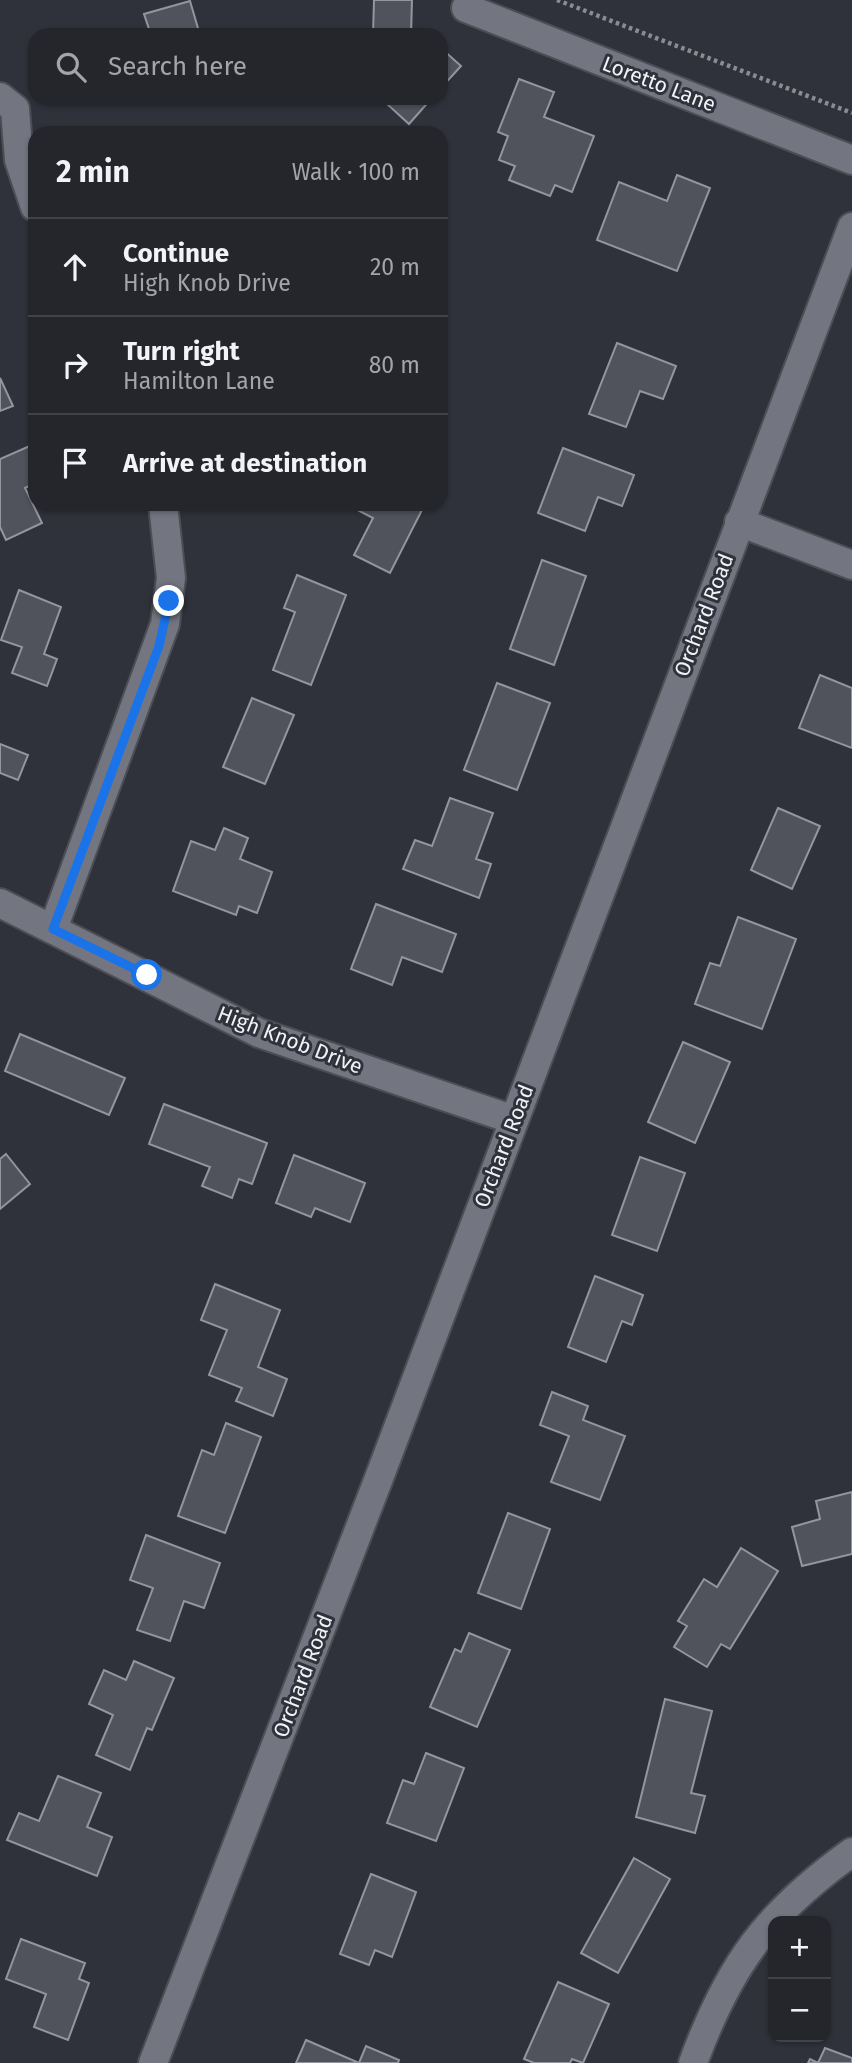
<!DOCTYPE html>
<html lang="en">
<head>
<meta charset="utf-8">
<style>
	body { margin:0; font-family:"Fira Sans",sans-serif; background:#303238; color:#f1f3f6 }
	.controls { position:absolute; right:21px; bottom:21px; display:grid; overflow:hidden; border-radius:14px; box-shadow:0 2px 5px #0004 }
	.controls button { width:63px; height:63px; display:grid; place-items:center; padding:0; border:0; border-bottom:2px solid #414348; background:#24262c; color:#f1f3f6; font:35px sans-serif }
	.stop { position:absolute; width:21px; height:21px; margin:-16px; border:5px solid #1a73e8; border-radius:50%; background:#fff }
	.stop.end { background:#1a73e8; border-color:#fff; box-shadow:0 2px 7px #0008 }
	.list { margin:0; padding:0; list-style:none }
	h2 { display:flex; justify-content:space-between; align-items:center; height:91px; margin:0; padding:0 28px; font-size:30px }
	h2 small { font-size:23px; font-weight:400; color:#a3a5a9 }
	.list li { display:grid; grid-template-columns:46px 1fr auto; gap:21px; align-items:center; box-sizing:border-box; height:98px; padding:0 28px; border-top:2px solid #414348 }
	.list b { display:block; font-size:26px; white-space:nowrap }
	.list p { margin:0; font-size:23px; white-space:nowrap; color:#a3a5a9 }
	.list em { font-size:23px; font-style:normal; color:#a3a5a9 }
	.icon { flex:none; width:38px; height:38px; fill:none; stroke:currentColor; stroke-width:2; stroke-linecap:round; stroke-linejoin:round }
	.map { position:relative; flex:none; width:852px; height:2063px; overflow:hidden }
	.search { position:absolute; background:#24262c; box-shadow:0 2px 5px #0004; left:28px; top:28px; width:420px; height:77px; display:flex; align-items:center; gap:18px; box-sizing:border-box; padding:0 24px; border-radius:21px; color:#a3a5a9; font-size:26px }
	.panel { position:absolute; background:#24262c; box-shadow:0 2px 5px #0004; left:28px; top:126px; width:420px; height:385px; border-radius:21px }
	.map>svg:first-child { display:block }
</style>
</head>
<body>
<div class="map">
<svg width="852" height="2063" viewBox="0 0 852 2063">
	<rect width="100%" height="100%" fill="#30323b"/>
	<!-- building -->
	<g fill="#50535c" stroke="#9395a0" stroke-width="2">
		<path d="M374,0H412L411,35H373Z"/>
		<path d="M190,1L200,35H151L144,14Z"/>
		<path d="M441,48L461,66L441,88Z"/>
		<path d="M519,79L554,92L544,117L594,136L572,192L555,185L550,196L509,180L515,166L499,160L508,136L498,132Z"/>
		<path d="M388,98H432L409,124L387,104Z"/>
		<path d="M677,175L710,188L677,271L597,240L619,182L667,201Z"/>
		<path d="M617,343L676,366L663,399L640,391L626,427L589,414Z"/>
		<path d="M0,378L13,406L0,411Z"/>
		<path d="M32,445L35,483L25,488L42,523L6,540L0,527V459Z"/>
		<path d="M563,448L634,475L622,506L598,497L585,531L538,513Z"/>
		<path d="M346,504H425L390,573L354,555L373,518Z"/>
		<path d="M542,560L586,576L554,665L510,649Z"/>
		<path d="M297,575L346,595L311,685L273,670L295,612L284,608Z"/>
		<path d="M19,590L61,607L44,654L57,659L47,686L12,673L22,647L1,640Z"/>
		<path d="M820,675L852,688V748L799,728Z"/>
		<path d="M497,683L550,703L517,790L464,770Z"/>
		<path d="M252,698L294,715L265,784L223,767Z"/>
		<path d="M0,744L28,755L18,780L0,773Z"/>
		<path d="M450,798L493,813L476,859L491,864L479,898L403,869L415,840L432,846Z"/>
		<path d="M778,808L820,826L792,889L751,870Z"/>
		<path d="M224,828L248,838L240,859L272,872L257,913L239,906L236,915L173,891L191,841L215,850Z"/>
		<path d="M376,904L456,934L442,972L402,957L392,985L351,969Z"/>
		<path d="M738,917L796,939L762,1029L695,1004L710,963L720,966Z"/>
		<path d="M20,1034L125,1078L109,1115L5,1071Z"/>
		<path d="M683,1042L730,1062L695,1143L648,1122Z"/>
		<path d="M164,1104L267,1143L252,1184L239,1179L232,1198L202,1186L210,1167L149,1144Z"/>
		<path d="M6,1154L30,1184L0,1209V1159Z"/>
		<path d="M294,1155L365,1183L350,1222L315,1208L311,1217L276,1203Z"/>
		<path d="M640,1157L685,1173L657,1251L612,1235Z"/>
		<path d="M595,1276L643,1295L632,1325L622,1321L606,1362L568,1347Z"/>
		<path d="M215,1284L280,1310L258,1367L287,1379L273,1416L236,1401L242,1388L209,1375L227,1330L201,1320Z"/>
		<path d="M552,1392L588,1406L583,1420L625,1436L600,1500L551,1482L569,1436L540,1425Z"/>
		<path d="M226,1423L261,1437L225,1533L178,1516L202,1450L214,1455Z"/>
		<path d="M852,1492V1554L802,1566L792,1527L820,1519L816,1501Z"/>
		<path d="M508,1513L550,1529L521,1609L478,1593Z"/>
		<path d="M146,1535L220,1563L204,1608L184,1601L170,1641L137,1630L153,1588L130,1580Z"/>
		<path d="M741,1548L778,1571L730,1649L721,1644L707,1667L674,1647L687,1626L678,1621L704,1579L717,1587Z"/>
		<path d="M469,1633L510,1650L477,1727L430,1707L455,1649L461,1652Z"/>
		<path d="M134,1661L174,1678L152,1730L147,1728L130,1770L96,1755L113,1715L89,1704L104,1670L126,1680Z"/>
		<path d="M665,1699L712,1711L691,1793L705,1796L695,1833L636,1817Z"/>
		<path d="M426,1753L464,1768L436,1841L387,1823L403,1780L414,1784Z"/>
		<path d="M58,1776L101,1793L87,1827L112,1837L97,1876L7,1840L19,1813L39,1821Z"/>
		<path d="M634,1858L670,1879L618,1973L581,1953Z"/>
		<path d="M371,1874L416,1892L392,1957L375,1950L369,1965L340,1954Z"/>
		<path d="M21,1939L85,1963L79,1979L89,1983L68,2040L34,2027L46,1994L6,1979Z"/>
		<path d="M558,1982L609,2004L583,2063L572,2059L570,2063H534L524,2059Z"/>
		<path d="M306,2040L359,2063L366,2046L399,2060L398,2063H296Z"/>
		<path d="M825,2048L852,2058V2063H808L810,2059L818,2063Z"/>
	</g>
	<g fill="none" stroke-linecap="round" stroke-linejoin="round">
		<defs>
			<g id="street">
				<path d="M466,8L852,160"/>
				<path d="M0,97L15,109L19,160L35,207"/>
				<path d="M739,522L852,565"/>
				<path d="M0,903L259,1033L514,1120"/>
				<path d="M53,929L165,624L171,578L163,504"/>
				<path d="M153,2063L379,1478L852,227"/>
				<path d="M693,2063C729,1965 767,1913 852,1852"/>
			</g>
		</defs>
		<!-- street casing -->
		<use href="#street" stroke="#4c4e55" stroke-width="32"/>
		<!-- path -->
		<path stroke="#8a8c93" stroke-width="4.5" stroke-dasharray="3.5 3.5" stroke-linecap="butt" d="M557,0L852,113"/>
		<!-- street -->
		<use href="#street" stroke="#737680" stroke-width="28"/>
	</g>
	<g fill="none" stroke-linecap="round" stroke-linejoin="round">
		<!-- route -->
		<path stroke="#1a73e8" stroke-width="9" d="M147,975L53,929L159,646L169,601"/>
	</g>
	<g text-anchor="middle" stroke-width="6" stroke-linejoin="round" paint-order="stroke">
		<!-- street labels -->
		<g font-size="21" fill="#f1f2f8" stroke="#30323b">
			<text transform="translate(659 84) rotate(21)" y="7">Loretto Lane</text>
			<text transform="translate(704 615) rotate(-69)" y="7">Orchard Road</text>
			<text transform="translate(290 1040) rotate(21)" y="7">High Knob Drive</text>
			<text transform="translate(504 1146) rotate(-69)" y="7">Orchard Road</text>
			<text transform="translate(303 1676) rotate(-69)" y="7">Orchard Road</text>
		</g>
	</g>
</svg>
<div class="controls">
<button>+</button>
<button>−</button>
</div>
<div class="stop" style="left:147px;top:975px"></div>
<div class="stop end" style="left:169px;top:601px"></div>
<div class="search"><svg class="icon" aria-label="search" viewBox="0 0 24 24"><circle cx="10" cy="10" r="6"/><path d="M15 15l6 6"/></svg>Search here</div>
<section class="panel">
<h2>2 min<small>Walk · 100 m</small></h2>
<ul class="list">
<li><svg class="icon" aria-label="ahead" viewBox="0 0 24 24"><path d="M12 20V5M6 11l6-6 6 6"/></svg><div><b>Continue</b><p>High Knob Drive</p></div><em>20 m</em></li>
<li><svg class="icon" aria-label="right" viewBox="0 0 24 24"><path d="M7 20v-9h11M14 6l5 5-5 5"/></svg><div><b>Turn right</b><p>Hamilton Lane</p></div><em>80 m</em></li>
<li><svg class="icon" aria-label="arrive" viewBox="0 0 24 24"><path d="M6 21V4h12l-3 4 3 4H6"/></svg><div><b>Arrive at destination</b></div></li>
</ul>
</section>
</div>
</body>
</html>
